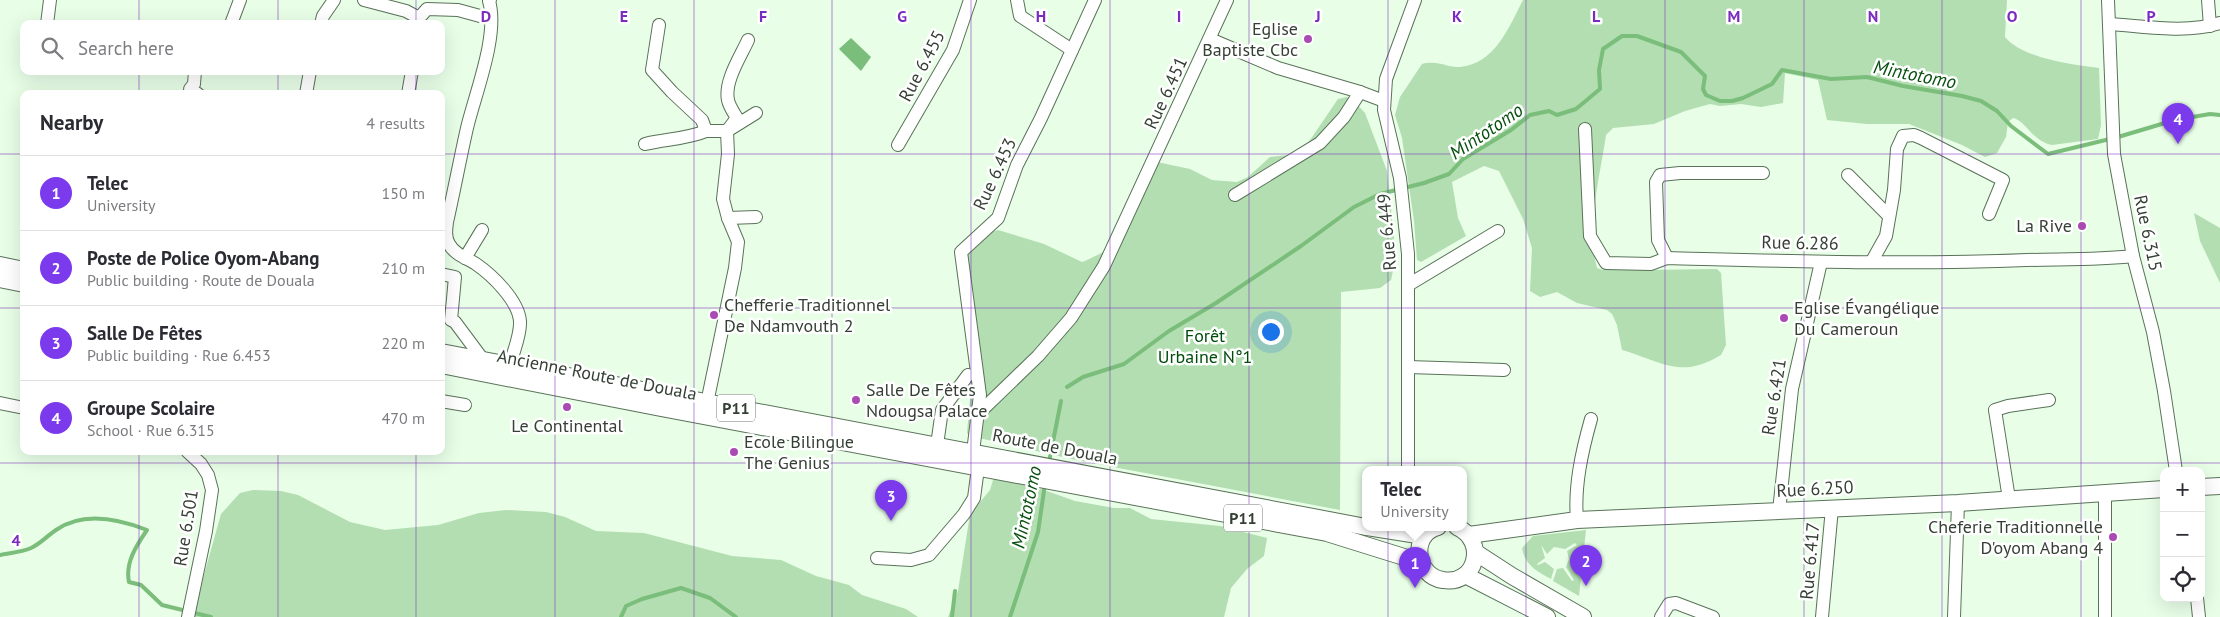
<!DOCTYPE html>
<html lang="en">
<head>
<meta charset="utf-8">
<style>
	body { margin:0; font-family:"PT Sans",sans-serif; background:#f7f7f7; color:#2b2b33 }
	.controls { position:absolute; right:15px; bottom:15px; display:grid; overflow:hidden; border-radius:10px; box-shadow:0 5px 20px #0002 }
	.controls button { width:45px; height:45px; display:grid; place-items:center; padding:0; border:0; border-bottom:1px solid #e1e1e2; background:#fff; color:#2b2b33; font:25px sans-serif }
	.you { position:absolute; left:1270px; top:331px; width:18px; height:18px; margin:-12px; border:4px solid #fff; border-radius:50%; background:#1a73e8; box-shadow:0 0 0 8px #1a73e833 }
	.badge { display:grid; place-items:center; width:32px; height:32px; border-radius:50%; background:#7c3aed; color:#fff; font-size:16px; font-weight:700 }
	.pin { position:absolute; translate:-50% -41px; filter:drop-shadow(0 1px 2px #0008) }
	.pin::after { content:''; position:absolute; top:26px; width:18px; height:15px; background:inherit; clip-path:polygon(0 0,100% 0,50% 100%) }
	.popup { position:absolute; left:1362px; top:466px; width:105px; height:65px; box-sizing:border-box; display:grid; place-content:center; border-radius:10px; background:#fff; filter:drop-shadow(0 1px 4px #0005); font-size:16px; white-space:nowrap; color:#7c7c81 }
	.popup b { font-size:19px; color:#2b2b33 }
	.popup::after { content:''; position:absolute; left:50%; top:100%; margin-left:-10px; border:10px solid transparent; border-top-color:#fff }
	.list { margin:0; padding:0; list-style:none }
	h2 { display:flex; justify-content:space-between; align-items:center; height:65px; margin:0; padding:0 20px; font-size:21px }
	h2 small { font-size:16px; font-weight:400; color:#7c7c81 }
	.list li { display:grid; grid-template-columns:32px 1fr auto; gap:15px; align-items:center; box-sizing:border-box; height:75px; padding:0 20px; border-top:1px solid #e1e1e2 }
	.list b { display:block; font-size:19px; white-space:nowrap }
	.list p { margin:0; font-size:16px; white-space:nowrap; color:#7c7c81 }
	.list em { font-size:16px; font-style:normal; color:#7c7c81 }
	.icon { flex:none; width:28px; height:28px; fill:none; stroke:currentColor; stroke-width:2; stroke-linecap:round; stroke-linejoin:round }
	.map { position:relative; flex:none; width:2220px; height:617px; overflow:hidden }
	.search { position:absolute; background:#fff; box-shadow:0 5px 20px #0002; left:20px; top:20px; width:425px; height:55px; display:flex; align-items:center; gap:12px; box-sizing:border-box; padding:0 18px; border-radius:10px; color:#7c7c81; font-size:19px }
	.panel { position:absolute; background:#fff; box-shadow:0 5px 20px #0002; left:20px; top:90px; width:425px; height:365px; border-radius:10px }
	.map>svg:first-child { display:block }
</style>
</head>
<body>
<div class="map">
<svg width="2220" height="617" viewBox="0 0 2220 617">
	<rect width="100%" height="100%" fill="#e8fee7"/>
	<!-- green -->
	<g fill="#b2deb1">
		<path d="M1523,0H2007L2005,37C2022,58 2072,65 2099,68L2101,125L2098,139L2052,145C2032,141 2025,120 2013,118L2008,122L2006,137L1997,153L1985,157L1962,145L1909,124H1867L1827,120L1818,80L1785,73L1783,103L1761,107L1741,104L1720,106L1710,104L1685,111L1654,124L1613,128L1606,135C1600,176 1586,228 1597,268L1603,270L1614,267L1644,270L1717,269L1721,273L1726,345L1721,355C1680,380 1661,361 1622,350L1617,325L1612,314L1607,310L1577,303L1557,292L1540,297L1530,291L1532,248L1523,219L1499,171L1484,166L1452,182L1458,218L1466,236L1421,262L1417,260L1414,221L1402,138L1395,115L1400,97L1422,64C1440,60 1446,68 1460,67C1495,64 1509,27 1523,0Z"/>
		<path d="M1347,97L1352,99L1365,113L1387,171L1396,257L1391,280L1380,288L1341,292L1340,510L1076,460L970,436L967,433L972,377L962,252L986,234L998,230L1044,244L1082,262C1092,258 1108,251 1116,242C1136,220 1146,189 1157,162L1190,169L1212,180L1237,182L1248,177L1270,157L1289,155L1306,146L1338,99Z"/>
		<path d="M2194,213L2220,228V283L2200,241Z"/>
		<path d="M994,477L1016,480L1075,501L1114,508H1130L1151,519L1220,526L1267,538L1264,556L1247,569L1231,588L1224,617H948L958,591L970,514L990,490Z"/>
		<path d="M253,490L281,491L298,495L350,522L385,530L438,525L479,513L506,510L546,512L565,517L596,531L644,533L732,556L781,560L816,576L849,585L862,595L906,609L918,617H194L193,614L221,514L240,493Z"/>
		<path d="M1586,530L1579,596L1553,581L1557,569L1563,568L1572,581L1574,580L1566,567L1569,559L1567,551L1577,545L1575,543L1565,549L1554,547L1547,554L1541,545L1545,558L1537,564L1538,565L1545,562L1554,569L1551,579C1536,571 1525,565 1522,548L1533,536Z"/>
	</g>
	<!-- water -->
	<path fill="#7bbd7a" d="M851,38L871,57L861,71L839,49Z"/>
	<g fill="none" stroke-linecap="round" stroke-linejoin="round">
		<!-- stream -->
		<g stroke="#7bbd7a" stroke-width="4">
			<path d="M1067,387L1083,377L1124,364L1169,331L1216,303L1301,246L1354,207L1380,194L1424,183L1449,174L1463,159L1511,130L1530,115L1549,111L1557,115L1576,109L1600,89L1599,70L1603,49L1622,36H1637L1681,52L1705,76L1703,89L1706,95L1720,101H1732L1743,98L1772,84L1782,70L1831,79L1867,77L1903,86L1962,96L1981,101L1997,111L2011,126L2048,154L2118,137L2175,120L2210,114L2220,115"/>
			<path d="M1049,462L1061,401"/>
			<path d="M0,555C10,553 22,552 31,548C40,544 47,536 56,530C83,511 119,519 147,530C136,546 125,563 129,582L141,585L162,605L211,617"/>
			<path d="M621,617L626,606L642,599L681,588L710,598L736,617"/>
			<path d="M952,617L955,591"/>
			<path d="M1010,617L1038,532L1045,484"/>
		</g>
		<defs>
			<g id="minor">
				<path d="M364,0L406,11L419,18L427,9L458,10L491,19"/>
				<path d="M490,0L489,1C499,35 475,94 467,128C460,159 454,191 447,222C446,230 445,237 449,244C455,255 467,258 476,264C492,275 518,300 520,321C521,335 513,352 510,365"/>
				<path d="M1017,0L1020,16L1072,50"/>
				<path d="M2108,0L2114,154L2133,256L2153,332L2164,391L2176,471"/>
				<path d="M2208,0L2210,26"/>
				<path d="M47,24L50,0"/>
				<path d="M231,24L240,0"/>
				<path d="M321,24L323,16L334,0"/>
				<path d="M2109,24C2144,26 2186,34 2220,23"/>
				<path d="M659,25L652,70L672,92L702,120L706,131H727L756,113"/>
				<path d="M1210,39L1278,68L1360,92L1384,101"/>
				<path d="M195,71L194,84L190,89L198,94"/>
				<path d="M306,94L310,71"/>
				<path d="M408,94L412,71"/>
				<path d="M1585,129L1590,236L1606,263L1651,264L1667,258C1787,261 1907,265 2027,260C2063,259 2098,260 2133,256"/>
				<path d="M645,144C666,139 687,139 706,131"/>
				<path d="M898,145L953,50L970,0"/>
				<path d="M1848,175L1888,215"/>
				<path d="M1235,195L1320,143L1344,117L1360,92"/>
				<path d="M728,218L756,217"/>
				<path d="M465,258L482,230"/>
				<path d="M1667,258L1658,240L1656,182L1660,175L1680,173H1763"/>
				<path d="M1872,261L1886,236L1894,190L1897,149L1903,136L1914,135L1921,138L2003,180L1989,214"/>
				<path d="M441,274L455,277L451,320L455,322L484,361"/>
				<path d="M1408,285L1498,231"/>
				<path d="M1408,367L1504,370"/>
				<path d="M441,401L465,405"/>
				<path d="M0,403L24,408"/>
				<path d="M707,403L735,268L738,242L728,218L723,199L728,154L727,131L737,118C734,113 729,106 728,100C724,81 741,56 748,40"/>
				<path d="M979,413L1038,356L1071,318L1104,266L1227,0"/>
				<path d="M937,445L942,410L968,375"/>
				<path d="M187,451L201,464L208,475L212,490L206,531L188,617"/>
				<path d="M973,452L980,395L961,252L998,218L1017,165L1041,118L1095,0"/>
				<path d="M1408,469V254L1400,178L1384,110L1386,79L1415,0"/>
				<path d="M2105,493V617"/>
				<path d="M2009,499L1995,410L2008,406L2049,400"/>
				<path d="M1779,511L1792,389L1821,262"/>
				<path d="M1577,520C1574,486 1582,451 1591,419"/>
				<path d="M877,558L911,560L929,555L964,514L974,498L978,468"/>
				<path d="M2197,598L2199,617"/>
				<path d="M1661,617L1669,604L1676,603L1713,617"/>
				<path d="M1822,617L1832,508"/>
				<path d="M1954,617L1958,503"/>
			</g>
			<g id="major">
				<path d="M0,265L24,270"/>
				<path d="M0,279L24,284"/>
				<path d="M441,352L1366,527"/>
				<path d="M441,365L661,408L1327,533L1420,562"/>
				<path d="M2201,487L2220,486"/>
				<path d="M1367,527L1424,536"/>
				<path d="M1438,527C1410,534 1415,576 1443,580C1476,586 1488,541 1457,527"/>
				<path d="M1469,535L1577,520L1958,503L2164,489"/>
				<path d="M1475,552L1512,576L1583,617"/>
				<path d="M1465,575L1547,617"/>
			</g>
		</defs>
		<!-- minor casing -->
		<use href="#minor" stroke="#5a7259" stroke-width="14"/>
		<!-- major casing -->
		<use href="#major" stroke="#5a7259" stroke-width="18"/>
		<!-- minor -->
		<use href="#minor" stroke="#fff" stroke-width="12"/>
		<!-- major -->
		<use href="#major" stroke="#fff" stroke-width="16"/>
	</g>
	<!-- grid -->
	<path fill="none" stroke="#7b2cbf" stroke-width="1" stroke-opacity="0.55" d="M139,0V24M278,0V24M416,0V24M555,0V617M694,0V617M832,0V617M971,0V617M1110,0V617M1249,0V617M1388,0V617M1526,0V617M1665,0V617M1804,0V617M1942,0V617M2081,0V617M139,71V94M278,71V94M416,71V94M0,154H24M441,154H2220M0,308H24M441,308H2220M139,451V617M278,451V617M416,451V617M0,463H2220"/>
	<!-- markers -->
	<g fill="#aa4ab3" stroke="#fff" stroke-width="2">
		<circle cx="1308" cy="39" r="5"/>
		<circle cx="2082" cy="226" r="5"/>
		<circle cx="714" cy="315" r="5"/>
		<circle cx="1784" cy="318" r="5"/>
		<circle cx="856" cy="400" r="5"/>
		<circle cx="567" cy="407" r="5"/>
		<circle cx="734" cy="452" r="5"/>
		<circle cx="2113" cy="537" r="5"/>
	</g>
	<g text-anchor="middle" stroke-width="5" stroke-linejoin="round" paint-order="stroke">
		<!-- shield labels -->
		<g fill="#fff" stroke="#727972" stroke-width="1">
			<rect x="717" y="394.5" width="38" height="27" rx="4"/>
			<rect x="1224" y="504.5" width="38" height="27" rx="4"/>
		</g>
		<g font-size="16" font-weight="bold" fill="#354035">
			<text x="736" y="414">P11</text>
			<text x="1243" y="524">P11</text>
		</g>
		<!-- poi labels -->
		<g font-size="18" fill="#354035" stroke="#fff" text-anchor="start">
			<text x="1298" y="35" text-anchor="end">Eglise<tspan x="1298" dy="21">Baptiste Cbc</tspan></text>
			<text x="2072" y="232" text-anchor="end">La Rive</text>
			<text x="724" y="311">Chefferie Traditionnel<tspan x="724" dy="21">De Ndamvouth 2</tspan></text>
			<text x="1794" y="314">Eglise Évangélique<tspan x="1794" dy="21">Du Cameroun</tspan></text>
			<text x="866" y="396">Salle De Fêtes<tspan x="866" dy="21">Ndougsa Palace</tspan></text>
			<text x="567" y="432" text-anchor="middle">Le Continental</text>
			<text x="744" y="448">Ecole Bilingue<tspan x="744" dy="21">The Genius</tspan></text>
			<text x="2103" y="533" text-anchor="end">Cheferie Traditionnelle<tspan x="2103" dy="21">D'oyom Abang 4</tspan></text>
		</g>
		<!-- street labels -->
		<g font-size="18" fill="#354035" stroke="#fff">
			<text transform="translate(922 66) rotate(-62)" y="6">Rue 6.455</text>
			<text transform="translate(1166 93) rotate(-65)" y="6">Rue 6.451</text>
			<text transform="translate(995 174) rotate(-65)" y="6">Rue 6.453</text>
			<text transform="translate(1387 232) rotate(-95)" y="6">Rue 6.449</text>
			<text transform="translate(2148 233) rotate(78)" y="6">Rue 6.315</text>
			<text transform="translate(1800 243) rotate(1)" y="6">Rue 6.286</text>
			<text transform="translate(597 375) rotate(11)" y="6">Ancienne Route de Douala</text>
			<text transform="translate(1774 397) rotate(-81)" y="6">Rue 6.421</text>
			<text transform="translate(1055 447) rotate(11)" y="6">Route de Douala</text>
			<text transform="translate(1815 489) rotate(-3)" y="6">Rue 6.250</text>
			<text transform="translate(186 528) rotate(-81)" y="6">Rue 6.501</text>
			<text transform="translate(1810 561) rotate(-85)" y="6">Rue 6.417</text>
		</g>
		<!-- park labels -->
		<g font-size="18" fill="#004c0a" stroke="#fff">
			<text x="1205" y="342">Forêt<tspan x="1205" dy="21">Urbaine N°1</tspan></text>
		</g>
		<!-- water labels -->
		<g font-size="19" font-style="italic" fill="#06500f" stroke="#fff">
			<text transform="translate(1915 74) rotate(11)" y="7">Mintotomo</text>
			<text transform="translate(1486 131) rotate(-34)" y="7">Mintotomo</text>
			<text transform="translate(1026 507) rotate(-78)" y="7">Mintotomo</text>
		</g>
	</g>
	<g font-size="16" text-anchor="middle" font-weight="bold" fill="#7b2cbf" stroke="#fff" stroke-width="5" stroke-linejoin="round" paint-order="stroke">
		<text x="486" y="22">D</text>
		<text x="624" y="22">E</text>
		<text x="763" y="22">F</text>
		<text x="902" y="22">G</text>
		<text x="1041" y="22">H</text>
		<text x="1179" y="22">I</text>
		<text x="1318" y="22">J</text>
		<text x="1457" y="22">K</text>
		<text x="1596" y="22">L</text>
		<text x="1734" y="22">M</text>
		<text x="1873" y="22">N</text>
		<text x="2012" y="22">O</text>
		<text x="2151" y="22">P</text>
		<text x="16" y="546">4</text>
	</g>
</svg>
<div class="controls">
<button>+</button>
<button>−</button>
<button><svg class="icon" aria-label="locate" viewBox="0 0 24 24"><circle cx="12" cy="12" r="6"/><path d="M12 2v4M12 18v4M2 12h4M18 12h4"/></svg></button>
</div>
<div class="you"></div>
<div class="pin badge" style="left:1415px;top:588px">1</div>
<div class="popup"><b>Telec</b>University</div>
<div class="pin badge" style="left:1586px;top:586px">2</div>
<div class="pin badge" style="left:891px;top:521px">3</div>
<div class="pin badge" style="left:2178px;top:144px">4</div>
<div class="search"><svg class="icon" aria-label="search" viewBox="0 0 24 24"><circle cx="10" cy="10" r="6"/><path d="M15 15l6 6"/></svg>Search here</div>
<section class="panel">
<h2>Nearby<small>4 results</small></h2>
<ul class="list">
<li><span class="badge">1</span><div><b>Telec</b><p>University</p></div><em>150 m</em></li>
<li><span class="badge">2</span><div><b>Poste de Police Oyom-Abang</b><p>Public building · Route de Douala</p></div><em>210 m</em></li>
<li><span class="badge">3</span><div><b>Salle De Fêtes</b><p>Public building · Rue 6.453</p></div><em>220 m</em></li>
<li><span class="badge">4</span><div><b>Groupe Scolaire</b><p>School · Rue 6.315</p></div><em>470 m</em></li>
</ul>
</section>
</div>
</body>
</html>
